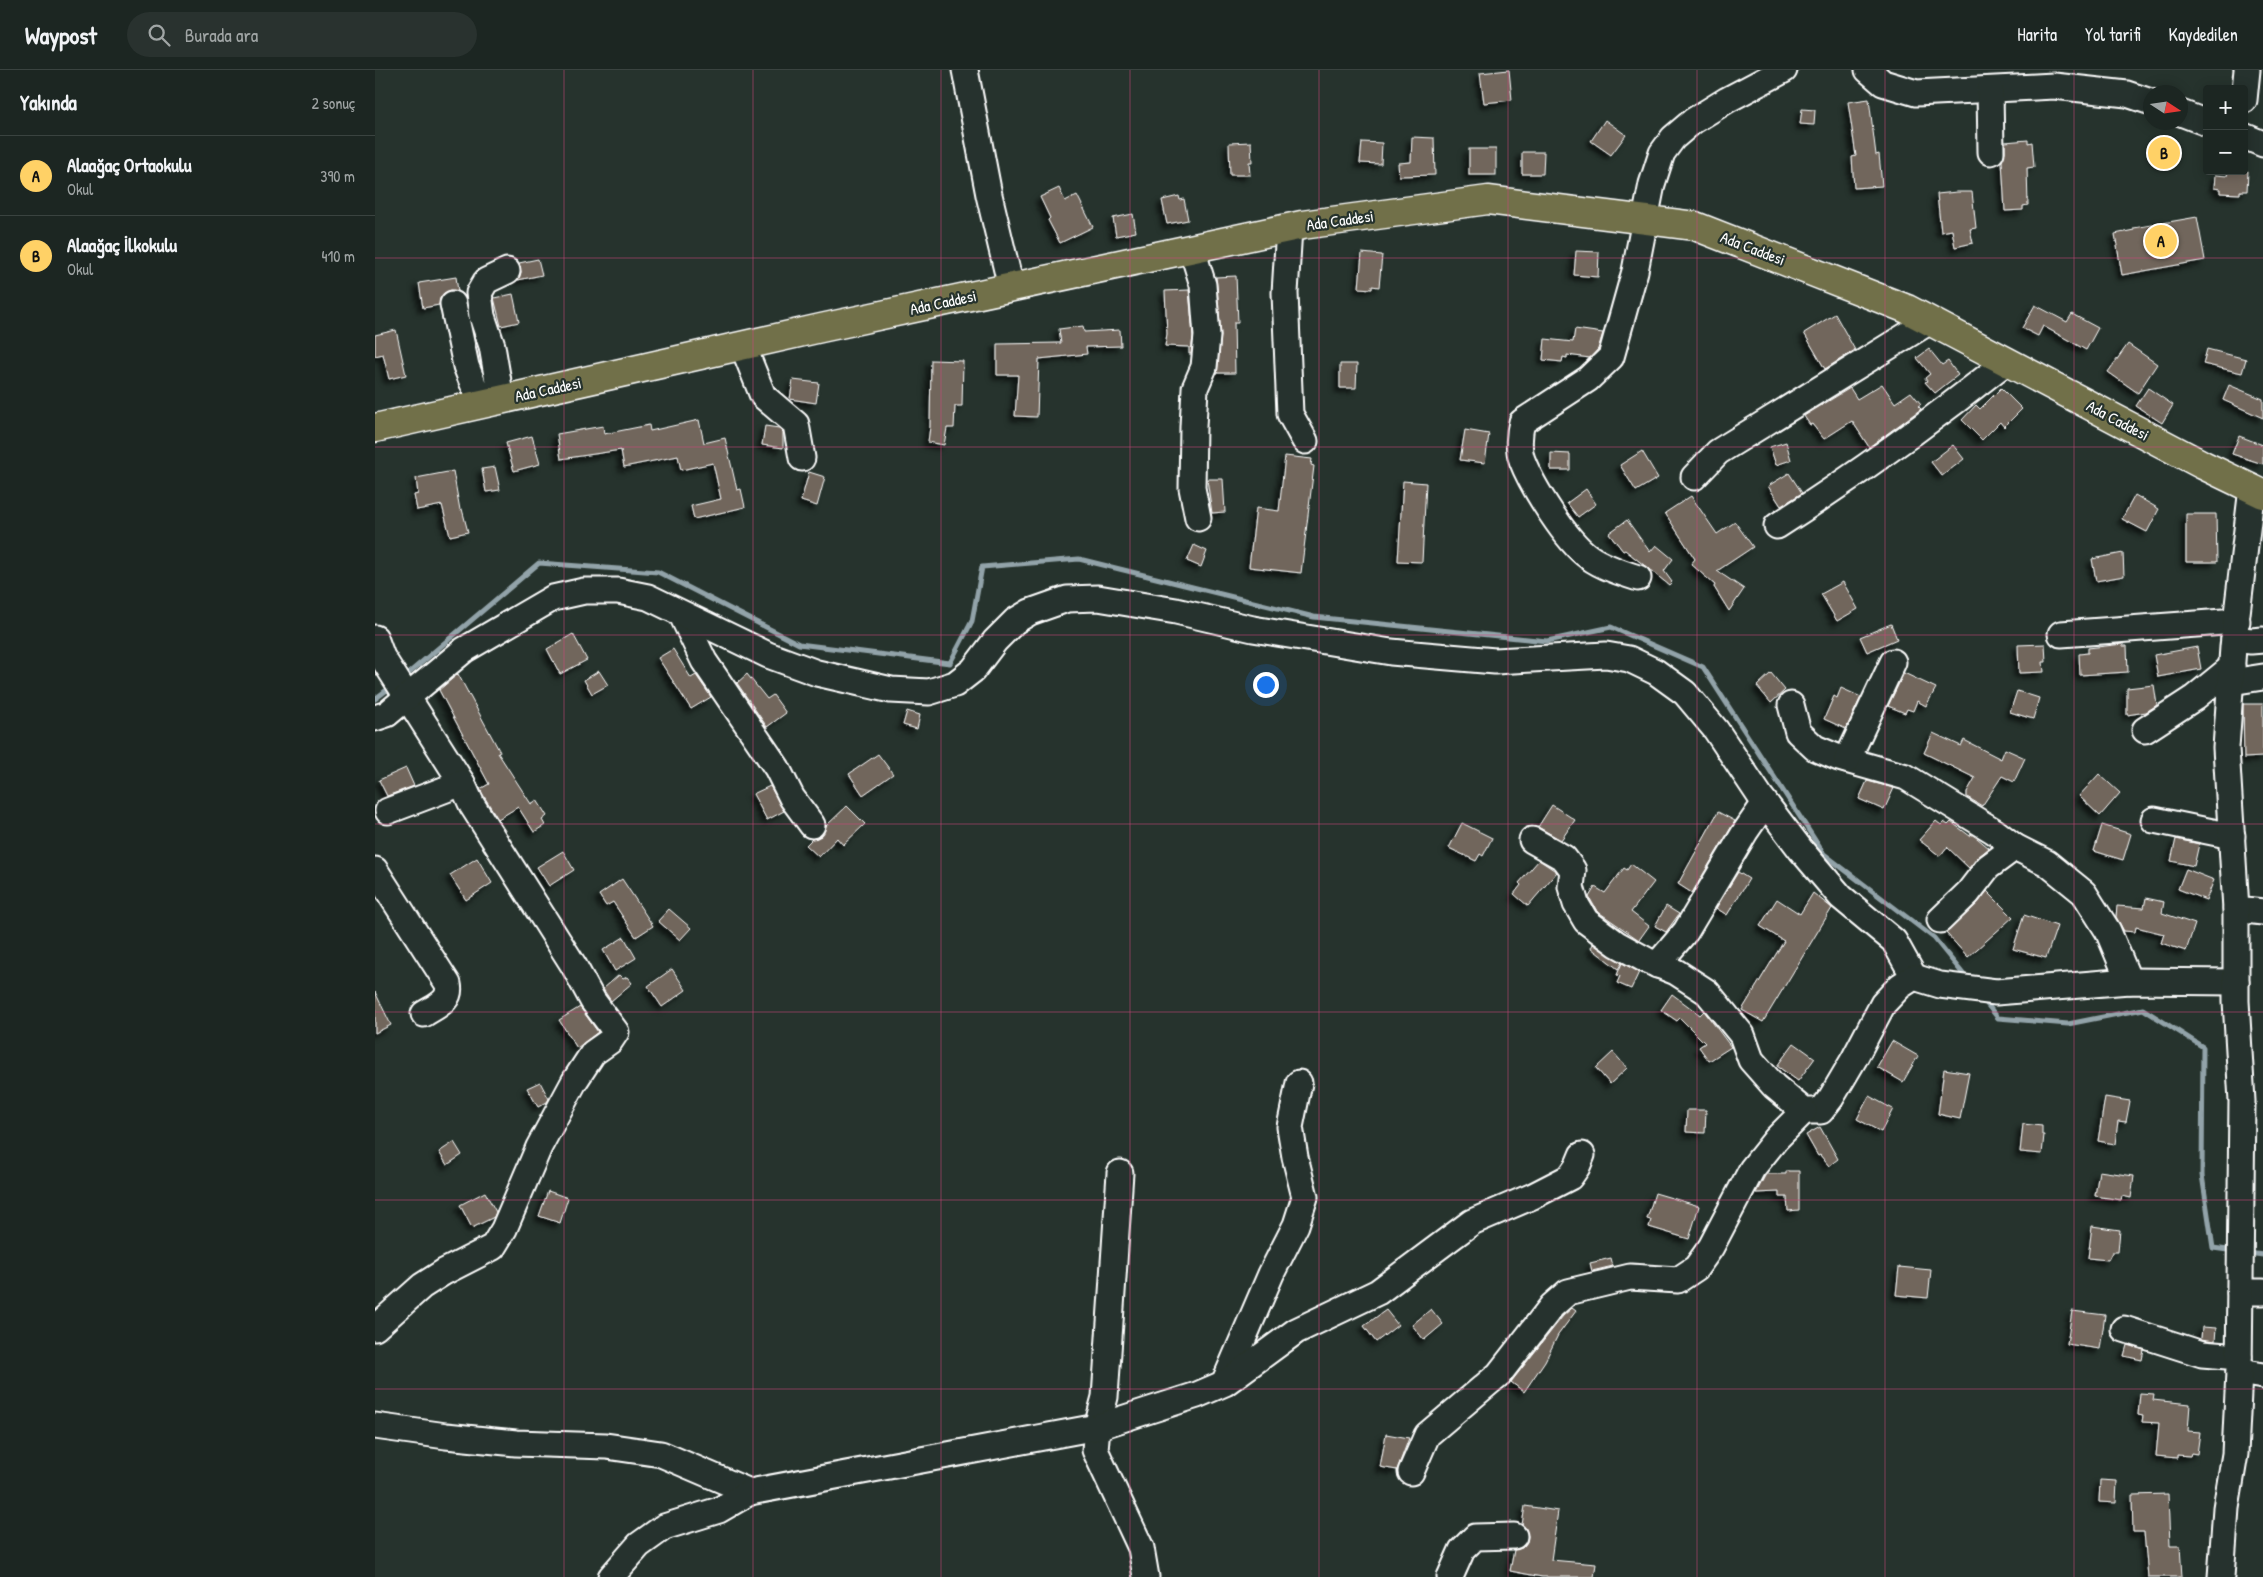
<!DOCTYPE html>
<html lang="tr">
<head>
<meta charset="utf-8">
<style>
	body { margin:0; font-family:"Patrick Hand",sans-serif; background:#29322f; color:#f1f3f6 }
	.controls { position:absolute; right:15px; top:15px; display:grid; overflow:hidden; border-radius:5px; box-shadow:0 2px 12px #0003 }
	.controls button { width:45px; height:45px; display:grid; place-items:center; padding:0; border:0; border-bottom:1px solid #3a4340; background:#1c2622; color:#f1f3f6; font:25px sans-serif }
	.compass { position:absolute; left:1768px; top:15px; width:45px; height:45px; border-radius:50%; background:#1c2622; box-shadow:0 2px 12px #0003; rotate:102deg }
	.you { position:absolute; left:890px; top:614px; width:18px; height:18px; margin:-12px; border:4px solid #fff; border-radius:50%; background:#1a73e8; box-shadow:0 0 0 8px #1a73e833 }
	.badge { display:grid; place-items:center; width:32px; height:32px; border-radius:50%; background:#ffd166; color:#111; font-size:16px; font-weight:700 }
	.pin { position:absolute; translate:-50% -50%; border:2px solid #fff; box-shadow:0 1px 5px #0006 }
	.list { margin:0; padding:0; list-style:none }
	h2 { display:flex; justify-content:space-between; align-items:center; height:65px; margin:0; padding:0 20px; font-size:21px }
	h2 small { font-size:16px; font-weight:400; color:#a0a5a5 }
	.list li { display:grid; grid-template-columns:32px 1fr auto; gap:15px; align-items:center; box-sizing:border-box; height:80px; padding:0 20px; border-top:1px solid #3a4340 }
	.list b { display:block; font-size:19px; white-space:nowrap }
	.list p { margin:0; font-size:16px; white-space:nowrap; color:#a0a5a5 }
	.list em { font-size:16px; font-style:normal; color:#a0a5a5 }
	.icon { flex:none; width:28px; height:28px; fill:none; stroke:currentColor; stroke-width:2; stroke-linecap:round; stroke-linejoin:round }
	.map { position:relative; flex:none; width:1888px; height:1507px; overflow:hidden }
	header { display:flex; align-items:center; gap:30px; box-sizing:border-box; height:70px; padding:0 25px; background:#1c2622; border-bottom:1px solid #3a4340 }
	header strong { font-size:24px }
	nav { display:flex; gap:28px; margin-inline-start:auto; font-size:18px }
	.search { width:350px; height:45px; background:#29322f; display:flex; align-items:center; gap:12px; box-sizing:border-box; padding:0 18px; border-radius:28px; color:#a0a5a5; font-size:19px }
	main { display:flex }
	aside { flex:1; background:#1c2622 }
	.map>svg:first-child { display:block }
</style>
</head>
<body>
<header>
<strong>Waypost</strong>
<div class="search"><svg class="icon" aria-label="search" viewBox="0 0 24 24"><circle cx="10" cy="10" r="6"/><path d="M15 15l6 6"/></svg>Burada ara</div>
<nav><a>Harita</a><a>Yol tarifi</a><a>Kaydedilen</a></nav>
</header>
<main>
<aside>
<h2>Yakında<small>2 sonuç</small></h2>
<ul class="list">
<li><span class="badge">A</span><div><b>Alaağaç Ortaokulu</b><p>Okul</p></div><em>390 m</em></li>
<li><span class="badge">B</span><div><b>Alaağaç İlkokulu</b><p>Okul</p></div><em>410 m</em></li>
</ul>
</aside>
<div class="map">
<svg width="1888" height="1507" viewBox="0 0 1888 1507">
	<defs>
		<filter id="shadow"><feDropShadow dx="-4.5" dy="4.5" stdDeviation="2.5" flood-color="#0009"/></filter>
	</defs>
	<rect width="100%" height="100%" fill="#26332d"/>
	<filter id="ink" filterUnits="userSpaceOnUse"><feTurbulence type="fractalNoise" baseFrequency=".02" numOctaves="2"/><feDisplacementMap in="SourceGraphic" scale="10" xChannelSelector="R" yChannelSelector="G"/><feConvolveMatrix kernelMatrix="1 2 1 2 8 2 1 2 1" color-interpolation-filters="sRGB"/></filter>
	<g filter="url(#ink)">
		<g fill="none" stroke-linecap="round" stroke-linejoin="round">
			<!-- stream -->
			<g stroke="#92a3a9" stroke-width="5">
				<path d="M28,608L164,493L283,502L424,574L575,593L597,551L607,497L704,489L939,547L1172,571L1236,557L1328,597L1449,784L1559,868L1593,910"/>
				<path d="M0,629L17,616"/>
				<path d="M1607,928L1623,948L1693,954L1768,939L1828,977L1827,1105L1838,1178L1860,1181"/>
				<path d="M1873,1183L1888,1185"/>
			</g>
		</g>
		<!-- building -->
		<g fill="#71665b" stroke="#fff" filter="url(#shadow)">
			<path d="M1134,0L1137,30L1109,33L1105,3Z"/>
			<path d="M1494,29L1501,85L1504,84L1507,116L1479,118L1477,87L1481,86L1473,32Z"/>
			<path d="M1427,39L1440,40L1439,55L1425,54Z"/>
			<path d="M1230,50L1251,65L1236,85L1216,71Z"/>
			<path d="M1037,67L1059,68L1060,105L1024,106L1023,93L1036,92Z"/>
			<path d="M1653,70V73L1657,72L1659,97L1652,98L1653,135L1648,136V140L1630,141L1627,91L1630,82V72Z"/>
			<path d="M876,72L877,92H874L875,105H855L854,73Z"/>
			<path d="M987,72L1007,73L1006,94L985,93Z"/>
			<rect x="1094" y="79" width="27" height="26"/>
			<path d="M1147,82H1169L1168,104H1147Z"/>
			<path d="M1853,101H1873L1872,121H1865V124L1845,123V119L1839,118L1840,105L1852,106Z"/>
			<path d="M684,118L690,131L702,125L718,157L685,173L673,150L675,148L665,127Z"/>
			<path d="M1582,122H1597L1601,158L1595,159L1598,173L1580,177L1577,160L1566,162L1562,124Z"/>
			<path d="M804,126L805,130L809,129L813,150L792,154L787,130Z"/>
			<path d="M758,144L761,162L741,166L738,148Z"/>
			<path d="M1822,147L1830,190L1747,205L1740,164L1759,160V158Z"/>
			<path d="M1201,181L1224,182L1223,207L1199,205Z"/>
			<path d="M987,183L1007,185L1004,217L997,216V219L984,218Z"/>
			<path d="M163,189L167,205L143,210L146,202L144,193Z"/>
			<path d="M861,206L863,253H859L860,303H842L846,265L841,207Z"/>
			<path d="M81,207L83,221L76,220L69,223L65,229L64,235L48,238L44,213Z"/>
			<path d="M814,220L818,266L816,284H814V277L790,276L792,264L790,221Z"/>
			<path d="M138,224L144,252L126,256L119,228Z"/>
			<path d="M1660,235L1692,252L1697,244L1723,258L1711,280L1668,256L1663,266L1647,258Z"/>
			<path d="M1460,244L1480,280L1450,299L1429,263Z"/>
			<path d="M708,256L709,262L745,260L746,276L711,277L712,284L664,289L662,347L640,346L643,305H622V274L686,273L684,259Z"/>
			<path d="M1200,259L1228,263L1223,279L1215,288L1192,285V288L1188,287L1187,292L1168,290L1170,269L1198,272Z"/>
			<path d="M21,260L31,305L14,309L8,284L0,286V265Z"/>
			<path d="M1753,274L1782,294L1763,323L1733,302Z"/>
			<path d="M1554,279L1567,295L1573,291L1583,305L1560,323L1550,312L1552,311L1550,308L1555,304L1542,288Z"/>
			<path d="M1832,279L1871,289L1867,303L1828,294Z"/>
			<path d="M556,290L588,291L587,336H580L579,358H572L569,375L553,372L555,357Z"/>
			<path d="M965,294H982L981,318H965Z"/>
			<path d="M418,310L444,313L441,333L415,329Z"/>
			<path d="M1507,314L1520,333L1536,322L1546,334L1543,336L1546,339L1494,377L1477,351L1449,369L1437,354L1435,355L1429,346L1475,318L1482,329Z"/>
			<path d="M1854,315L1888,329V348L1848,330Z"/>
			<path d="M1626,318L1647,339L1629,357L1625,352L1607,370L1587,350L1601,335L1605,339Z"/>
			<path d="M1773,318L1798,335L1787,353L1761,336Z"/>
			<path d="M324,350L329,373L350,368L362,420L366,419L370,437L319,449L316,436L346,429L338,393L306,400L303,386L249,397L246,380L186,389L182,364L228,356L229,364L274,355L275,361Z"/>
			<path d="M390,356L404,358L408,362V378L387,375Z"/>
			<path d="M1090,360L1114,364L1110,393L1085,390Z"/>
			<path d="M157,366L165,394L139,401L131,373Z"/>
			<path d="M1864,366L1888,375V394L1857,384Z"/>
			<path d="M1411,372L1416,390L1401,395L1395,377Z"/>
			<path d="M1578,375L1589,389L1567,406L1556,392Z"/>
			<path d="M1267,381L1283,408L1261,421L1245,395Z"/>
			<path d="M1176,383L1195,384V400H1176Z"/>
			<path d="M910,386L937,389L936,395L939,396L926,503L874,497L881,438L904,441Z"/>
			<path d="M120,397L125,420L111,422L107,399Z"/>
			<path d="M78,401L85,440L87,439L93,462L75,466L67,435L42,440L39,425L43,424L41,408Z"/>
			<path d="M434,402L450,407L442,436L426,431Z"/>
			<path d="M1414,403L1427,423L1406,436L1393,416Z"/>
			<path d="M832,409H848L850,442L837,443Z"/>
			<path d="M1028,411L1051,413L1047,492L1023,491Z"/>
			<path d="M1211,419L1221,434L1203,447L1192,433Z"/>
			<path d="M1760,425L1784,439L1772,462L1747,449Z"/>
			<path d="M1316,426L1342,464L1360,452L1378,477L1342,501L1369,519L1354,541L1339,517L1340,515L1316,494L1320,489L1290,443Z"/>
			<path d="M1811,444H1841L1842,492H1811Z"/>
			<path d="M1252,450L1275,482L1281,475L1298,489L1289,501L1297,512L1294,515L1250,480L1248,481L1234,463Z"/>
			<path d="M819,475L832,481L826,497L812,491Z"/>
			<path d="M1748,483L1749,506L1721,511L1717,489Z"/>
			<path d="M1468,512L1483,539L1462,551L1446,524Z"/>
			<path d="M1516,554L1522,569L1492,582L1485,567Z"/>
			<path d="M198,564L212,590L185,604L172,579Z"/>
			<path d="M1670,574L1671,592H1668L1669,602L1644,603L1643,575Z"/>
			<path d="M1748,574V576H1752L1753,602L1705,605L1704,584L1713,583V578Z"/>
			<path d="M1822,577L1826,599L1783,607L1779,585Z"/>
			<path d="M298,579L316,608L321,605L336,627L316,639L283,588Z"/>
			<path d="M224,601L233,615L217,624L209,610Z"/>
			<path d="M1396,603L1410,620L1396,633L1382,616Z"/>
			<path d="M1529,603L1561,618L1551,636L1542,631L1538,641L1532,639L1530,643L1513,636Z"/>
			<path d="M83,604L125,682L123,683L156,734L162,730L172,746L167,750L170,755L159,762L143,737L123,749L110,728L105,719L114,714L64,620Z"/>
			<path d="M372,604L392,629L398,625L411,643L392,657L362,613Z"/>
			<path d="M1779,615L1782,635L1771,642L1752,645V618Z"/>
			<path d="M1466,618L1486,627L1471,659L1449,649L1459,626L1462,628Z"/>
			<path d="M1642,621L1664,628L1658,649L1635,642Z"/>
			<path d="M1868,634H1888V687L1869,688Z"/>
			<path d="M532,641L545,645L542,659L528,655Z"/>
			<path d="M1558,663L1586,676L1589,670L1626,689L1630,679L1650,688L1639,712L1627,706L1607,736L1592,727V722L1600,708L1549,683Z"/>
			<path d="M503,684L518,704L488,725L474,704Z"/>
			<path d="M31,698L39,716L12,726L4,710Z"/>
			<path d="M1724,704L1745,723L1725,746L1704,726Z"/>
			<path d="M1492,711L1519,718L1509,740L1484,729Z"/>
			<path d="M395,716L409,741L392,750L378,724Z"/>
			<path d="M1177,735L1200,750L1186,770L1163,757Z"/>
			<path d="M472,736L490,754L468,775L462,768L444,787L431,775L437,769L446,766L451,756Z"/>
			<path d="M1343,742L1360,751L1317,823L1303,814Z"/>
			<path d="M1561,751L1566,755L1569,752L1573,755L1576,752L1595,766L1596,764L1602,768L1614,778L1602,788L1594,798L1572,777L1565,786L1544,770Z"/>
			<path d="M1087,753L1117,768L1108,786L1105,784L1101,791L1074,778Z"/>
			<path d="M1727,755L1756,764L1748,790L1719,781Z"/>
			<path d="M1801,769L1824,774L1819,796L1796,791Z"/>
			<path d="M188,781L199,800L174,816L162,797Z"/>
			<path d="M102,788L117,813L91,830L75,805Z"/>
			<path d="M1164,790L1182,802L1153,836L1139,824L1146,815L1144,813Z"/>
			<path d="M1256,794L1279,812L1256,842L1274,856L1264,870L1222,841L1214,827L1220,817L1230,823L1249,798L1252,800Z"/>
			<path d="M1811,799L1839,810L1831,830L1803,819Z"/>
			<path d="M1363,802L1374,809L1352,845L1341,838Z"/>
			<path d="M247,809L278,856L261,867L238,832L231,836L224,825Z"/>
			<path d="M1612,821L1638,847L1593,887L1571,863L1603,833Z"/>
			<path d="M1438,823L1457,838L1388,952L1367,940L1409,871L1385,856L1402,829L1425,844Z"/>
			<path d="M1771,828L1789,832L1787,843L1820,854L1811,881L1786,873L1789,864L1761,857L1760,862L1749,861L1741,847L1742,836L1769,838Z"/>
			<path d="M1291,836L1304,844L1291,862L1280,856Z"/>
			<path d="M294,839L316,858L305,870L283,851Z"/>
			<path d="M1649,845L1682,856L1671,888L1638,879Z"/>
			<path d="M249,867L261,888L240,901L228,880Z"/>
			<path d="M1218,874L1247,893L1243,899L1216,878Z"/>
			<path d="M1247,893L1264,902L1256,919L1242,913L1245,906L1242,905Z"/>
			<path d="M297,899L311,920L287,937L273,916Z"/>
			<path d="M244,905L248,909L252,907L257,913L236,931L228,919Z"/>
			<path d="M0,922L16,955L0,963Z"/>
			<path d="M1297,924L1325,945L1329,941L1356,977L1334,991L1324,977L1330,973L1305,948L1302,951L1286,940Z"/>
			<path d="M205,937L223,962L202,978L184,950Z"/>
			<path d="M1517,971L1543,986L1528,1012L1502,997Z"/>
			<path d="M1419,973L1440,988L1423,1011L1402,996Z"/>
			<path d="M1238,982L1252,998L1235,1014L1221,998Z"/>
			<path d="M1569,999L1594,1003L1585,1049L1563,1044Z"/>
			<path d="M165,1012L174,1029L172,1032L163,1037L152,1018Z"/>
			<path d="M1494,1026L1518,1039L1506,1062L1482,1049Z"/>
			<path d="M1730,1027L1755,1031L1751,1052L1743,1051L1740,1074L1723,1071Z"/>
			<path d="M1312,1040H1331L1330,1063L1311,1062Z"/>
			<path d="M1648,1054L1667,1056V1065H1669L1667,1084L1645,1082Z"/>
			<path d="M1445,1057L1463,1089L1454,1096L1445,1085L1443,1086L1431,1065Z"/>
			<path d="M79,1072L87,1085L72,1095L64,1082Z"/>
			<path d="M1411,1101H1424V1140L1413,1141L1412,1127H1404V1122L1381,1123L1391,1104H1411Z"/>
			<path d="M1724,1101L1759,1106L1756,1128L1747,1126L1746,1130L1720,1126Z"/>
			<path d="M173,1121L193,1128L185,1153L164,1146Z"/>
			<path d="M110,1122L121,1142L119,1147L97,1158L85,1135Z"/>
			<path d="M1280,1123L1324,1136L1314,1169L1274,1157L1276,1150L1272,1149Z"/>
			<path d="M1717,1156L1745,1160L1743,1182H1737L1733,1190L1713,1188Z"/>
			<path d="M1236,1188L1238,1196L1217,1201L1215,1193Z"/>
			<path d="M1524,1197L1556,1200L1553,1228L1521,1225Z"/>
			<path d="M1197,1238L1201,1241L1183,1265L1170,1291L1149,1322L1136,1312L1188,1246Z"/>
			<path d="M1056,1239L1068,1254L1049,1270L1037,1255Z"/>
			<path d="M1011,1240L1023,1255L1001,1272L989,1256Z"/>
			<path d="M1697,1241L1730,1245L1725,1279L1692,1274Z"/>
			<path d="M1827,1257L1841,1258L1840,1271L1826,1269Z"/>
			<path d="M1752,1275L1769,1280L1767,1290L1749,1286Z"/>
			<path d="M1765,1323L1779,1324L1778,1330L1815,1334L1813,1361L1825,1362L1822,1384L1816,1383L1815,1386L1802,1385V1388L1781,1386L1784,1353L1767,1352L1768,1346L1763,1345Z"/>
			<path d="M1011,1364L1034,1368L1022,1400L1005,1397Z"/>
			<path d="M1725,1410L1742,1411L1741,1433L1724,1432Z"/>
			<path d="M1793,1424L1795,1476H1805L1807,1507H1773L1769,1462H1758L1757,1425Z"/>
			<path d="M1150,1436L1183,1441L1176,1490L1221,1494L1219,1507H1167L1135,1501L1139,1480L1147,1478L1152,1472L1153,1466L1151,1459L1147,1455Z"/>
		</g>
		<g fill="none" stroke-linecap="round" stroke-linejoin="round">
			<defs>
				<g id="minor">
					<path d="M590,0L614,125L636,217"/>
					<path d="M1493,0L1508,13L1541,23L1679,16L1752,24L1776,32"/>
					<path d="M1615,20L1616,82"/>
					<path d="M1869,30L1872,0"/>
					<path d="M1806,43L1832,53"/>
					<path d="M1869,66L1888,74"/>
					<path d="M914,158L910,223L915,344L930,371"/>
					<path d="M817,179L828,215L832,266L829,297L820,318L818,357L817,418L823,448"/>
					<path d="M78,234L91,296L106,334"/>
					<path d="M368,276L388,326L421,354L427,388"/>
					<path d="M126,329L117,276L107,246L104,223L111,211L132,201"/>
					<path d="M1319,407L1343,382L1555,251"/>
					<path d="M1402,456C1482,405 1558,350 1632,291"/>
					<path d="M1263,508C1247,503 1228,497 1214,487C1191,471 1157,416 1147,390C1143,379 1144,363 1147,352L1213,309L1236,287L1260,201L1277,114L1287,83L1298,68L1318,51L1352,30L1409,0"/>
					<path d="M307,545L329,591L402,698L417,728L437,755"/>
					<path d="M1686,564L1862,551"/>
					<path d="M0,568L7,587L87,713L97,735L199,896L218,931L241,962L235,971L218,983L199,1012L164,1077L129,1159L118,1177L69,1202L47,1216L0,1258"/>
					<path d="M1859,569L1876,571L1888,570"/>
					<path d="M1856,612L1888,607"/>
					<path d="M1416,635L1423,662L1440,678L1464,688L1531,707L1619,761L1640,777L1672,793L1709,823L1733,861L1754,911"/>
					<path d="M0,648L12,644L89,580L178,528L209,521H243L273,527L393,585L442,603L516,620L554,622L580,614L598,600L620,571L640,551L655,542L692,529L723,528L801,541L878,559L1016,582L1120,591L1231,585L1254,589L1281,602L1310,623L1341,660L1385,726L1426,780L1466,827L1519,871L1539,907"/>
					<path d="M1770,660L1819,628L1857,597"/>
					<path d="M1472,690L1518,592"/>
					<path d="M13,741L87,713"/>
					<path d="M1779,750L1857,766"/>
					<path d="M1157,770L1189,788L1198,800L1196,817L1201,834L1211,851L1242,874L1271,890L1301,902L1332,922L1367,965L1376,990L1399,1016L1429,1041H1446L1456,1028L1479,989L1508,934L1525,916L1539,907L1565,915L1621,922L1754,911L1861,912"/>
					<path d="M0,800L73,914C77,931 61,936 49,944"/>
					<path d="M1861,839L1888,842"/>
					<path d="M1565,850L1593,823L1613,797L1640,777"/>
					<path d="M1282,895L1311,861L1370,762L1390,733"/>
					<path d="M745,1103L730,1327L722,1357L720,1380L766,1478L771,1507"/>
					<path d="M1865,1222H1888"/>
					<path d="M1749,1259L1827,1284L1864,1287"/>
					<path d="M1864,1302L1888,1306"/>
					<path d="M850,1311L896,1204L921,1155L930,1127L920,1087L915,1057L924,1013"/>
					<path d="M0,1356L71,1366L141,1373L231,1376L286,1384L375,1422L722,1357L822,1325L850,1313L921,1261L1003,1222L1097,1152L1158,1126L1195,1107L1202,1097L1207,1085"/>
					<path d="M1036,1402L1052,1365L1124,1304L1177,1236L1193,1222L1255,1207L1303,1210L1321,1198L1336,1177L1377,1099L1401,1069L1429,1041"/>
					<path d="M236,1507L264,1475L289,1457L344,1440L375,1422"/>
					<path d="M1075,1507L1087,1480L1100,1467L1139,1466"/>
					<path d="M1846,1507L1851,1438L1860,1384L1864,1302L1867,1031L1861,931V839L1851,678L1858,577L1877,418"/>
				</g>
				<path id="major" d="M0,358L446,258L927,155L1113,130L1320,156L1532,239L1828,395L1888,424"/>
			</defs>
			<!-- minor casing -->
			<use href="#minor" stroke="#fff" stroke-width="29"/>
			<!-- major casing -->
			<use href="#major" stroke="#fff" stroke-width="31"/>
			<!-- minor -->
			<use href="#minor" stroke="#26332d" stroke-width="25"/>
			<!-- major -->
			<use href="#major" stroke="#71704a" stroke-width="28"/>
		</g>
	</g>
	<!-- grid -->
	<path fill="none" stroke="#ce467c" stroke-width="1" stroke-opacity="0.55" d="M189,0V1507M378,0V1507M566,0V1507M755,0V1507M944,0V1507M1133,0V1507M1322,0V1507M1510,0V1507M1699,0V1507M0,188H1888M0,377H1888M0,565H1888M0,754H1888M0,942H1888M0,1130H1888M0,1319H1888"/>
	<g text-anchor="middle" stroke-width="4.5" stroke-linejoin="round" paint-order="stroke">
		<!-- street labels -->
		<g font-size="16" fill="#fff" stroke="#26332d">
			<text transform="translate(965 150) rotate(-8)" y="6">Ada Caddesi</text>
			<text transform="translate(1378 178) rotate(21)" y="6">Ada Caddesi</text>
			<text transform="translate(568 232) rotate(-12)" y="6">Ada Caddesi</text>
			<text transform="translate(173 319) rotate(-12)" y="6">Ada Caddesi</text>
			<text transform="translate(1743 350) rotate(28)" y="6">Ada Caddesi</text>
		</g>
	</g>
</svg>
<div class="controls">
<button>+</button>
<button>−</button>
</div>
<svg class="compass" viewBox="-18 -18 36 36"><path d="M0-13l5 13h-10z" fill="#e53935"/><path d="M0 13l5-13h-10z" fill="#a0a5a5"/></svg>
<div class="you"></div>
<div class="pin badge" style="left:1786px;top:171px">A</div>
<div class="pin badge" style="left:1789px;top:83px">B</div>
</div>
</main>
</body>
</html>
